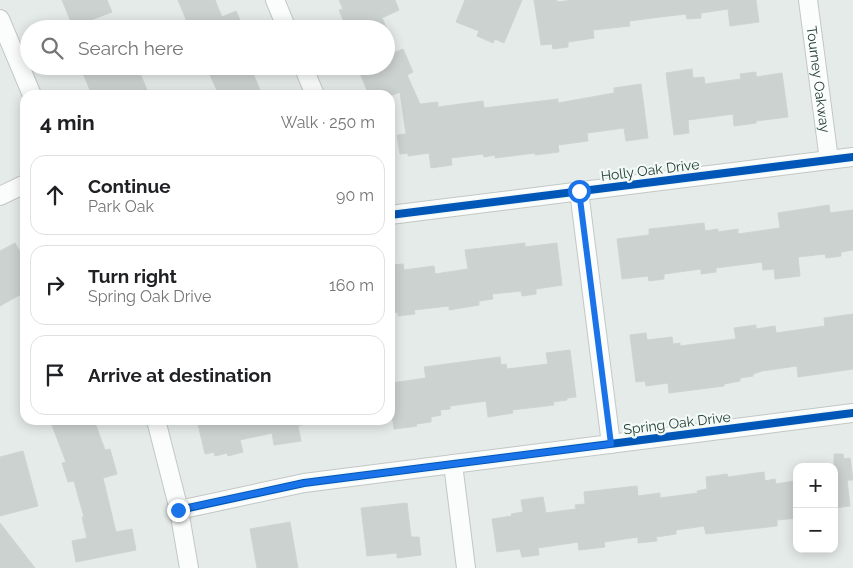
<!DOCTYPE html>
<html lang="en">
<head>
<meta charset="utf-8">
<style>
	body { margin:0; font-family:Raleway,sans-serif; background:#f2f2f2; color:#202124 }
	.controls { position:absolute; right:15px; bottom:15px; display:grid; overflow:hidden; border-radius:10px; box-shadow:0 2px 12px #0003 }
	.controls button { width:45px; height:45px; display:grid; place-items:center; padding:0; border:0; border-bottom:1px solid #e0e0e0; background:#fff; color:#202124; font:25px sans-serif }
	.stop { position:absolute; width:15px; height:15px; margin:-11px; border:4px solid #1a73e8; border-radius:50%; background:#fff }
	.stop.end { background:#1a73e8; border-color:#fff; box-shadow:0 1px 5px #0008 }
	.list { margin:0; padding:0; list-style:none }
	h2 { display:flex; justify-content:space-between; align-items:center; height:65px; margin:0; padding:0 20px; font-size:21px }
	h2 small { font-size:16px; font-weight:400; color:#757577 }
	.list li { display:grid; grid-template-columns:32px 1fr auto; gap:15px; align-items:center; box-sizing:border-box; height:80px; margin:0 10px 10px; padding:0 10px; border:1px solid #e0e0e0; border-radius:15px }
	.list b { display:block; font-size:19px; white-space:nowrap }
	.list p { margin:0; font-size:16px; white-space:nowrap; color:#757577 }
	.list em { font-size:16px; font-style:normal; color:#757577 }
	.icon { flex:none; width:28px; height:28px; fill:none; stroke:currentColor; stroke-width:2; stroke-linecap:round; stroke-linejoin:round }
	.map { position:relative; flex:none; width:853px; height:568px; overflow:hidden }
	.search { position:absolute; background:#fff; box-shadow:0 2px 12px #0003; left:20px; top:20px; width:375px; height:55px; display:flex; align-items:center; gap:12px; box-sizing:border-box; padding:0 18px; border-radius:28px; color:#757577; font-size:19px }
	.panel { position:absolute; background:#fff; box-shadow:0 2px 12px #0003; left:20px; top:90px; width:375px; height:335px; border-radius:15px }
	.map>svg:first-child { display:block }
</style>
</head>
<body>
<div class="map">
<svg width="853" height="568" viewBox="0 0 853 568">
	<rect width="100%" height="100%" fill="#e5ebe8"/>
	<!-- building -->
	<g fill="#ccd2cf" stroke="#ced4d1">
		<path d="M62,0H107L112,12L73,27Z"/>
		<path d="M178,0H215L222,17L236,11L244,29H190Z"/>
		<path d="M339,0H395L399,10L382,18L387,29H347L339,10L343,9Z"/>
		<path d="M465,0H522L504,43L495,39L493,43L477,36L479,31L456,22Z"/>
		<path d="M534,0H557V2L573,0H756L759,22L730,26L728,9L701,13V18L687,19L686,14L660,17L629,21L630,26L593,30L594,38L568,42V47L553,49L552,44L541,45Z"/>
		<path d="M403,49L413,72L407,75L420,104L438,102V107L483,101L484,108L558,99V103L614,93V88L641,84L648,138L626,141L624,128L587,133L588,141L558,145L559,152L535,155V153L495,158V155L484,157L483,154L451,158L452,165L431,168L429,153L408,156V153L400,154L397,135L406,134L400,92L393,95H369L357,66H386V56Z"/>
		<path d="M80,66H137L149,95H92Z"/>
		<path d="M206,66H250L262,95H219Z"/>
		<path d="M692,69L693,78L704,77L705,84L741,79L740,74L756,72V77L782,73L788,117L756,121V123L734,126L733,114L688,120L689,133L674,135L666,73Z"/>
		<path d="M829,205L830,213L853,210V250L841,252V256L826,258L825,254L798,257L800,276L775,279L774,269L763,270L762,262L716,268V272L701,274V269L664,274V279L649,281L648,276L622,279L617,239L649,235V229L704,223L705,231L718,229V232L738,229V234L780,228L778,213Z"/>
		<path d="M15,243L25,261V292L0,306V251Z"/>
		<path d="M525,243V247L557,243L562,285L536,289V294L522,296L521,291L492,294L493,299L479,301V305L449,310V306L414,310L415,314L398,316V312L390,314V265L403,264L404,270L434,266L435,274L468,269L465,250Z"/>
		<path d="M853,314V369L798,377L797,366L762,371L753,374V376L740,378V381L724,384V386L669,393L668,383L646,386L645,381L636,382L630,335L646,333L647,340L672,337L673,344L680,343V346L736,339L734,328L756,325V329L775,326L776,333L825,326L824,318Z"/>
		<path d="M570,350L576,397L567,398V400L553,402L554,405L512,410L513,413L488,417L486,401L450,406V409L440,410L441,415L431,417V422L416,424L417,426L394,429L391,406H395L392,383L426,378L424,367L500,357L501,365L506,364L507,369L548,364L546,353Z"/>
		<path d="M50,420H94L105,450L110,449L117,474L103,478L116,532L132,529L136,550L76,562L72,541L87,538L82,517H84L74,481L68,482L62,463L66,462Z"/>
		<path d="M213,420H301L302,425L298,426L301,441L274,445L272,433L240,440L243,452L228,456L227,453L215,456L214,452L205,454L198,424Z"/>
		<path d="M23,451L38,506L0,516V457Z"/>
		<path d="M834,454H843L844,459L850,458L853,480H847L850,506L834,508Z"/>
		<path d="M764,472L765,481L775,479L776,484L794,481L797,518L777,520V526L706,534L704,526L676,530V534L656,537L657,541L638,543V537L604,542L605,547L579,550L578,542L538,548L539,555L522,557L520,549L497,552L492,519L512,516L511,514L523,512L521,500L543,497L546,513L576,509L575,505L585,504L584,492L637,486L638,496L660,493V498L698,493L697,491L707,489L706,477L727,474L728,477Z"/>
		<path d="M407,503L411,537H419L421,555L397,558V553L367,556L361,508Z"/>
		<path d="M290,522L298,568H257L250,529Z"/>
		<path d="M0,523L35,568H0Z"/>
	</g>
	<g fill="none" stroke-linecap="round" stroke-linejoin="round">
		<defs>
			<g id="minor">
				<path d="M275,0L287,29"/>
				<path id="s1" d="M808,0L829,160"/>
				<path d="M0,19L32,95"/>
				<path d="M303,66L315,95"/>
				<path d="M579,191L611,444"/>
				<path d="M0,196L25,184"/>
				<path d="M390,215L853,157"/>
				<path d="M156,420L179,510L189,568"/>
				<path d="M453,464L466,568"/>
				<path d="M179,510L304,483L853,413"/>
			</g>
		</defs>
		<!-- minor casing -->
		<use href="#minor" stroke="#c2c8c5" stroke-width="20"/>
		<!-- minor -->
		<use href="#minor" stroke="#fbfcfc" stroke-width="18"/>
		<defs>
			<g id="cycleway">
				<path d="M390,215L853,157"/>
				<path d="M179,510L304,483L853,413"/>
			</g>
		</defs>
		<!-- cycleway casing -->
		<use href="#cycleway" stroke="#f3f9f6" stroke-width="11"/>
		<!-- cycleway -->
		<use href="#cycleway" stroke="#0057b8" stroke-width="8"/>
	</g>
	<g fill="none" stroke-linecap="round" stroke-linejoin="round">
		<!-- route -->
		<path stroke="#1a73e8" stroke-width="6" d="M178,510L304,483L611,444L579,191"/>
	</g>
	<g text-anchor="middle" stroke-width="4.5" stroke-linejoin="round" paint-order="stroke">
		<!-- street labels -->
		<g font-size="14" fill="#223f36" stroke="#f3f9f6">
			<text dy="5" stroke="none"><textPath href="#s1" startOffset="80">Tourney Oakway</textPath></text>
			<text transform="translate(650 170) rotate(-7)" y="5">Holly Oak Drive</text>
			<text transform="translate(677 423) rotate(-7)" y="5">Spring Oak Drive</text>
		</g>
	</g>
</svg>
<div class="controls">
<button>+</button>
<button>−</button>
</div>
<div class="stop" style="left:579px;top:191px"></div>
<div class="stop end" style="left:178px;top:510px"></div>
<div class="search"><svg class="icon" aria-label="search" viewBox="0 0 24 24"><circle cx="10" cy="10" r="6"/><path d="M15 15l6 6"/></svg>Search here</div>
<section class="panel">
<h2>4 min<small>Walk · 250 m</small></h2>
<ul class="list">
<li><svg class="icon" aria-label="ahead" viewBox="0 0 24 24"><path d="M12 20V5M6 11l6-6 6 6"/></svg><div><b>Continue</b><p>Park Oak</p></div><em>90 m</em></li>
<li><svg class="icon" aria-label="right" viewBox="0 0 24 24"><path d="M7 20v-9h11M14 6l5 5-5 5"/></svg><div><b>Turn right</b><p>Spring Oak Drive</p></div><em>160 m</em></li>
<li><svg class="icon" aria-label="arrive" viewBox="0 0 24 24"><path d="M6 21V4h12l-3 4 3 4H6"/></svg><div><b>Arrive at destination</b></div></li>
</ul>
</section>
</div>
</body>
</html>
